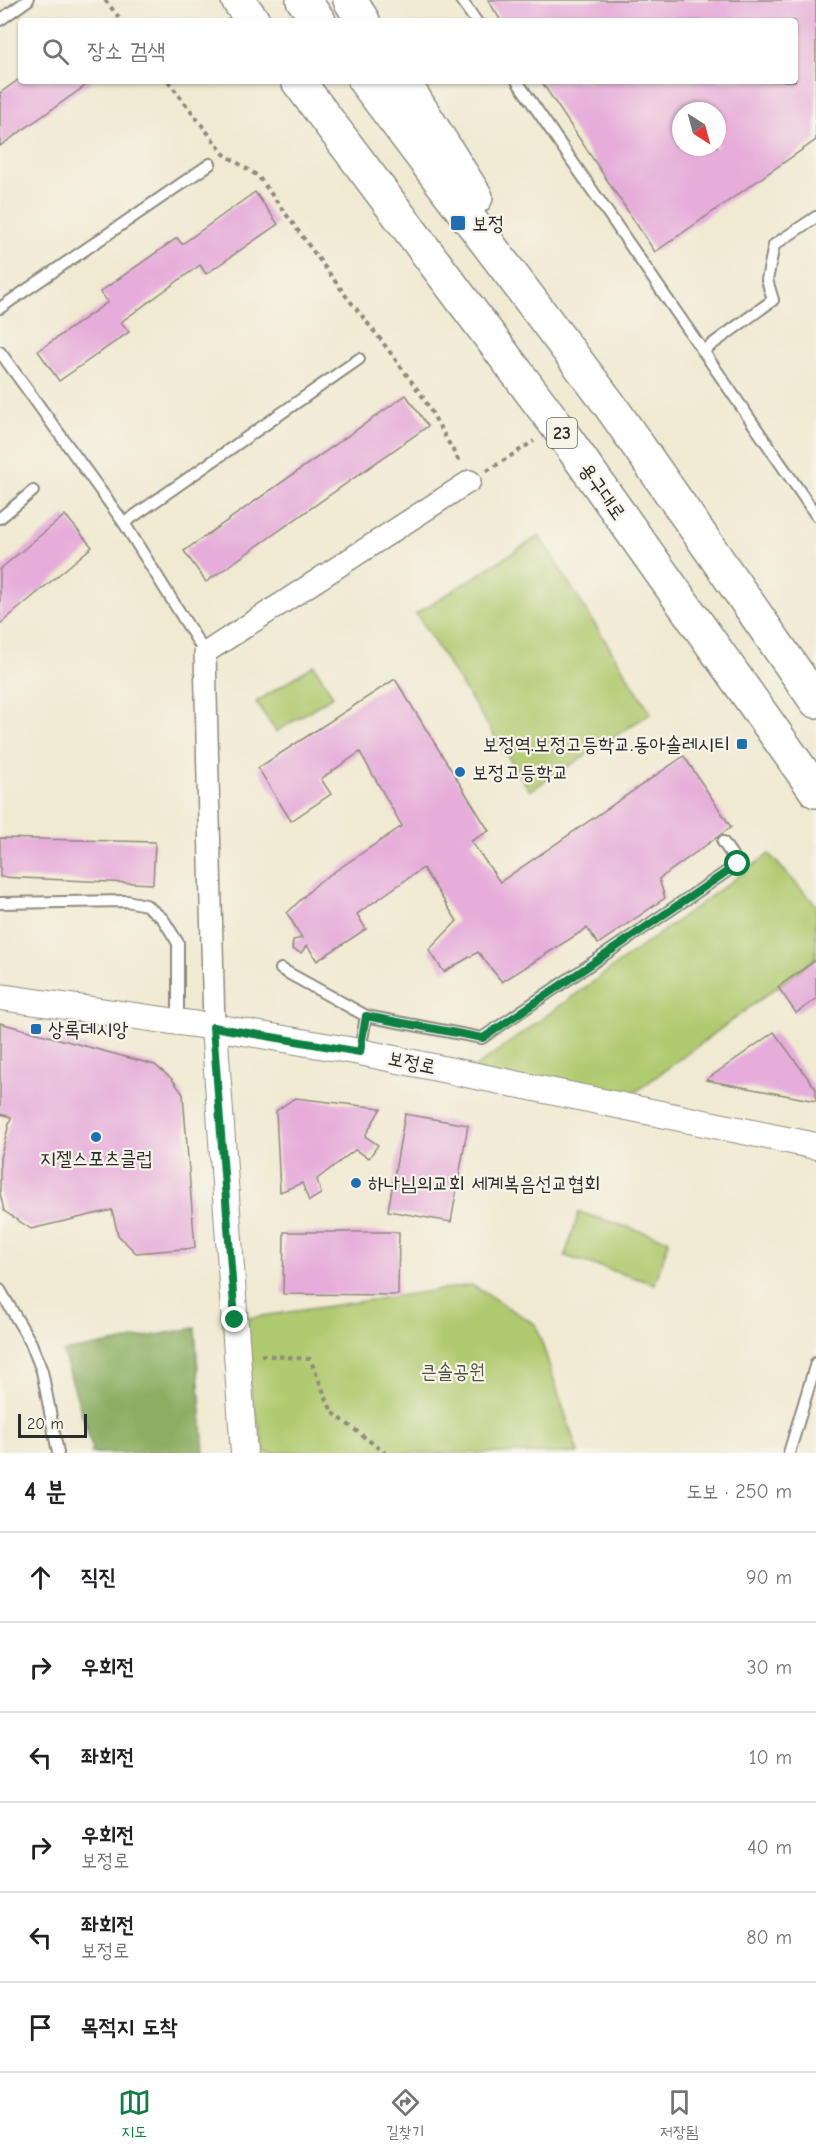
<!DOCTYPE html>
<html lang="ko">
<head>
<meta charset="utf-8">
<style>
	body { margin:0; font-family:"Comic Neue","Poor Story",sans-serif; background:#f2f2f2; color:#202124 }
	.compass { position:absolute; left:672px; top:102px; width:54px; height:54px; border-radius:50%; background:#fff; box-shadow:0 2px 4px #0004; rotate:144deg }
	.scale { position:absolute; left:18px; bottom:15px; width:69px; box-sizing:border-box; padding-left:6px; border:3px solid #2b2b2b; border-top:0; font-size:16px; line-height:21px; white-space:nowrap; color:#2b2b2b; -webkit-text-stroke:4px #f7f3e8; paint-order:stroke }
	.stop { position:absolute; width:18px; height:18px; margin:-14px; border:4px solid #0b8043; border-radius:50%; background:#fff }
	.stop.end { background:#0b8043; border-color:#fff; box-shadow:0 2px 6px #0008 }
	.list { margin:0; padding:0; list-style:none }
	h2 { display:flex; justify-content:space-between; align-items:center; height:78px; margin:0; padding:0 24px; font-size:26px }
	h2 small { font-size:20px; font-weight:400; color:#757577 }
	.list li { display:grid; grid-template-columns:39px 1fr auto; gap:18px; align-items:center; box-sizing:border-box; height:90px; padding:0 24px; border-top:2px solid #e0e0e0 }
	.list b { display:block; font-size:22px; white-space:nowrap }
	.list p { margin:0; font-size:20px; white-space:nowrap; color:#757577 }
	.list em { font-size:20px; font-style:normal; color:#757577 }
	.icon { flex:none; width:33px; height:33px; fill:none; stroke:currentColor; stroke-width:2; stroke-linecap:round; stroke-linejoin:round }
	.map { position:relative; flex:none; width:816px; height:1453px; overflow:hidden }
	.search { position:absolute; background:#fff; box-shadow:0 2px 4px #0004; left:18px; right:18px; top:18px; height:66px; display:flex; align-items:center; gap:15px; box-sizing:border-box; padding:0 21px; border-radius:6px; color:#757577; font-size:22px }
	.sheet { height:618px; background:#fff }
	nav { display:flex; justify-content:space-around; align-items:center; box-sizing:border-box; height:84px; border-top:2px solid #e0e0e0; background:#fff; font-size:16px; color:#757577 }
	nav a { display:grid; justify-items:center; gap:3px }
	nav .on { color:#0b8043 }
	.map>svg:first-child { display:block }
</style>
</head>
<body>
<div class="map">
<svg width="816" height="1453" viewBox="0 0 816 1453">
	<rect width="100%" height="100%" fill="#f7f3e8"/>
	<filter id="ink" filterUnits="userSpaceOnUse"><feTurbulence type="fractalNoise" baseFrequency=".0167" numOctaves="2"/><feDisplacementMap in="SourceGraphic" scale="12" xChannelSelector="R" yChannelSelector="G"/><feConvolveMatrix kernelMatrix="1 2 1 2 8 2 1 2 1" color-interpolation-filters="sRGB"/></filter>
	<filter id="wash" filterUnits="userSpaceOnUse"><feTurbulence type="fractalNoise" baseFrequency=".008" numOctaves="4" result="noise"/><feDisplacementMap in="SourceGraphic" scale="24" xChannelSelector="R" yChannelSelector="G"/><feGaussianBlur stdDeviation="1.35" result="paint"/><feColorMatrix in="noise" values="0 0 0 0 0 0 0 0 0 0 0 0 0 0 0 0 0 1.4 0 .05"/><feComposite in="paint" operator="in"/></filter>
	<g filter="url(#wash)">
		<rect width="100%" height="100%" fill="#f0ead2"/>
		<!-- green -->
		<g fill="#b0ca6f" stroke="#6e7a4d" stroke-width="1.5">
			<path d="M539,536L651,713L530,791L416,614Z"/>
			<path d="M314,665L333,696L276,732L256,702Z"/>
			<path d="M769,854L816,905V958L618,1105L466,1074Z"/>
			<path d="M579,1212L669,1240L655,1284L565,1256Z"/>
			<path d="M472,1285L536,1325L578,1453H265L235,1320Z"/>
		</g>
		<!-- forest -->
		<path fill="#8cae62" stroke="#5c6c46" stroke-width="1.5" d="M195,1328L204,1453H91L92,1447L63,1352Z"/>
		<g id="blocks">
			<!-- building -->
			<g fill="#e6adda" fill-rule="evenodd">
				<path d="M488,0H816V140L655,252L541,81H795V21H501ZM681,111H717V147H681Z"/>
				<path d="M21,78V81H92L0,146V93Z"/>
				<path d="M255,192L278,224L206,274L200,265L121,322L129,332L59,381L38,351L108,302L100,292L177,238L182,244Z"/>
				<path d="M406,395L428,426L206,582L184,551Z"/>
				<path d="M65,515L92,547L0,624V569Z"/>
				<path d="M395,679L489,831L471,841L500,882L684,756L731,827L659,879L665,898L598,944L587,928L502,982L478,952L444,972L429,950L457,921L423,868L357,914L366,929L317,961L307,945L301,953L292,949L293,940L302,938L287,913L319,882L402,826L360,752L321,779L331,794L291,821L258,768Z"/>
				<path d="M0,838L155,842L153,884L0,877Z"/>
				<path d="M816,960V999L796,1013L778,987Z"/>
				<path d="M0,1023L155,1065L172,1079L183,1094L195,1248L136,1253L118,1235L112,1210L31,1229L4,1211L0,1193V1158L11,1117L0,1114Z"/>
				<path d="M774,1032L816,1089V1101L706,1080Z"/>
				<path d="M295,1098L381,1108L365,1136L378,1145L369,1158L355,1150L317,1179L321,1194L309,1201L302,1183L280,1192L276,1111Z"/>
				<path d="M405,1114L468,1125L451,1222L388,1211Z"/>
				<path d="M284,1232H399L398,1295L283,1294Z"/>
			</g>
		</g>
	</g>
	<g filter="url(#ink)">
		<use href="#blocks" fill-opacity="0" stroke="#8e8a7e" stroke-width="1.5"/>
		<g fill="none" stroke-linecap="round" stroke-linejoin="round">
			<defs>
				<g id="service">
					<path d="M461,0L476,21"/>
					<path d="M0,20L28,0"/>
					<path d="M517,81L816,515"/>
					<path d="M0,308L210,164"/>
					<path d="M703,351L773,300L767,280L774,245L816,217"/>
					<path d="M0,352L124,523L205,653"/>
					<path d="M0,518L33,491"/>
					<path d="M124,523L359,359"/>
					<path d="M0,903L127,901L146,905L163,919L178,943V1022"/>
					<path d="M281,969L366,1016L360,1051"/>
					<path d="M366,1016L482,1038L738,864L723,842"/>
					<path d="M0,1290L31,1343L42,1371L58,1453"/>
					<path d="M789,1453L816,1363"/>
				</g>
				<path id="minor" d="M214,1027L205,653L470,481"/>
				<g id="tertiary">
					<path d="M0,997L214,1027L360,1052L816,1146"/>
					<path d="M214,1027L244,1453"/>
				</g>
				<g id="primary">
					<path d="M238,0L253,21"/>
					<path d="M303,0L319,21"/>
					<path d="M350,0L363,21"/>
					<path d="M298,81L557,426L816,791"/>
					<path d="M365,81L609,404L816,701"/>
					<path d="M403,81L476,197"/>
				</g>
			</defs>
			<!-- service casing -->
			<use href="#service" stroke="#8e8a7e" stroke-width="14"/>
			<!-- minor casing -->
			<use href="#minor" stroke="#8e8a7e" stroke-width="24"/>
			<!-- tertiary casing -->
			<use href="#tertiary" stroke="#8e8a7e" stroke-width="28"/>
			<!-- primary casing -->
			<use href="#primary" stroke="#8e8a7e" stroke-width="36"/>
			<!-- path -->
			<g stroke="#8e8a7e" stroke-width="4" stroke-dasharray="4.5 4.5" stroke-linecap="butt">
				<path d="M105,0L122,21"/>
				<path d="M168,81L224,154L258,176L346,296L381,340L423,397L460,463"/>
				<path d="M487,471L534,441"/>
				<path d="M261,1355L310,1359L332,1412L385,1453"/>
			</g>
			<!-- service -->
			<use href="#service" stroke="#fff" stroke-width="10"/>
			<!-- minor -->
			<use href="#minor" stroke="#fff" stroke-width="21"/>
			<!-- tertiary -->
			<use href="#tertiary" stroke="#fff" stroke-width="26"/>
			<!-- primary -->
			<use href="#primary" stroke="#fff" stroke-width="33"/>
		</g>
	</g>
	<g fill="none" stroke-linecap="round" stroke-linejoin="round" filter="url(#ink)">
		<!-- route -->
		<path stroke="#0b8043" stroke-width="8" d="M235,1320L213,1027L360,1052L366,1016L483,1038L738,864"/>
	</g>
	<!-- markers -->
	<g fill="#1f6fb2" stroke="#f7f3e8" stroke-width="2">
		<rect x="450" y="215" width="16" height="16" rx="3"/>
		<rect x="736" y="738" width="12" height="12" rx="3"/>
		<circle cx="460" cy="772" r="6"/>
		<rect x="30" y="1023" width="12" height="12" rx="3"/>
		<circle cx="96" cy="1137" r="6"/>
		<circle cx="356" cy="1183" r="6"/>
	</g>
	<g text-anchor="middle" stroke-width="4.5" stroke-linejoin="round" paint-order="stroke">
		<!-- shield labels -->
		<rect fill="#f7f3e8" stroke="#686764" stroke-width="1.5" x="547" y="418" width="30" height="30" rx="4.5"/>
		<g font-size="18" font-weight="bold" fill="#2b2b2b">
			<text x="562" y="439">23</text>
		</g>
		<!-- poi labels -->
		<g font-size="20" fill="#2b2b2b" stroke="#f7f3e8" text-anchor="start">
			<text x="472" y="230">보정</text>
			<text x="730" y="751" text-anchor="end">보정역.보정고등학교.동아솔레시티</text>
			<text x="472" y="779">보정고등학교</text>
			<text x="48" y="1036">상록데시앙</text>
			<text x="96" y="1165" text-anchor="middle">지젤스포츠클럽</text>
			<text x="368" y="1190">하나님의교회 세계복음선교협회</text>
		</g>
		<!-- street labels -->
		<g font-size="20" fill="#2b2b2b" stroke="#f7f3e8">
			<text transform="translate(603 491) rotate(55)" y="7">용구대로</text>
			<text transform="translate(412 1062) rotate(12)" y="7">보정로</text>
		</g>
		<!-- park labels -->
		<g font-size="20" fill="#4c533c" stroke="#f7f3e8">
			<text x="453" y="1378">큰솔공원</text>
		</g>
	</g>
</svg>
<svg class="compass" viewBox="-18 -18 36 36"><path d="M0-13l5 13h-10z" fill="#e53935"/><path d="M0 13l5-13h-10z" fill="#757577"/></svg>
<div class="scale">20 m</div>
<div class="stop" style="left:738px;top:864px"></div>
<div class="stop end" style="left:235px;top:1320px"></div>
<div class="search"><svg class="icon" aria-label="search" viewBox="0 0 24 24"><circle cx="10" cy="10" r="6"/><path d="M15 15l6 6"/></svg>장소 검색</div>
</div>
<section class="sheet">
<h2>4 분<small>도보 · 250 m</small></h2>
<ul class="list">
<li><svg class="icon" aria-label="ahead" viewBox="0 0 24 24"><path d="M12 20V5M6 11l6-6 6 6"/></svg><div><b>직진</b></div><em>90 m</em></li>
<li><svg class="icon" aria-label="right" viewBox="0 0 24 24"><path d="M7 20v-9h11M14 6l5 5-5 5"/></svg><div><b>우회전</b></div><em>30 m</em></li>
<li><svg class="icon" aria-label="left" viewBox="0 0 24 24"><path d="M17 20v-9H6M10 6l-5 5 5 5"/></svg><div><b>좌회전</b></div><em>10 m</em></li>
<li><svg class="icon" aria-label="right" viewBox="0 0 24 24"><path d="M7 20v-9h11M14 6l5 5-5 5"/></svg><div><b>우회전</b><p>보정로</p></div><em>40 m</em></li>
<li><svg class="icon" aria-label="left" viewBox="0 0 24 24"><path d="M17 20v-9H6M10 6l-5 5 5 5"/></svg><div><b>좌회전</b><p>보정로</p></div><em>80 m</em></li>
<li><svg class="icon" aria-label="arrive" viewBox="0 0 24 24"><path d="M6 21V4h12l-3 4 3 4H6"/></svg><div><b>목적지 도착</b></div></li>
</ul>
</section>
<nav>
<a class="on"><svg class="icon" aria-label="map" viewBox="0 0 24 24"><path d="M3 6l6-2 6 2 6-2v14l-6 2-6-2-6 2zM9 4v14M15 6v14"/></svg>지도</a>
<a><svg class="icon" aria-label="directions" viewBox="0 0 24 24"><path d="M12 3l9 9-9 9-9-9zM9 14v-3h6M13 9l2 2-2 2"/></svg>길찾기</a>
<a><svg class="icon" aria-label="saved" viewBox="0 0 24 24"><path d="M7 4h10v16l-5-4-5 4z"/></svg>저장됨</a>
</nav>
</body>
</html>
